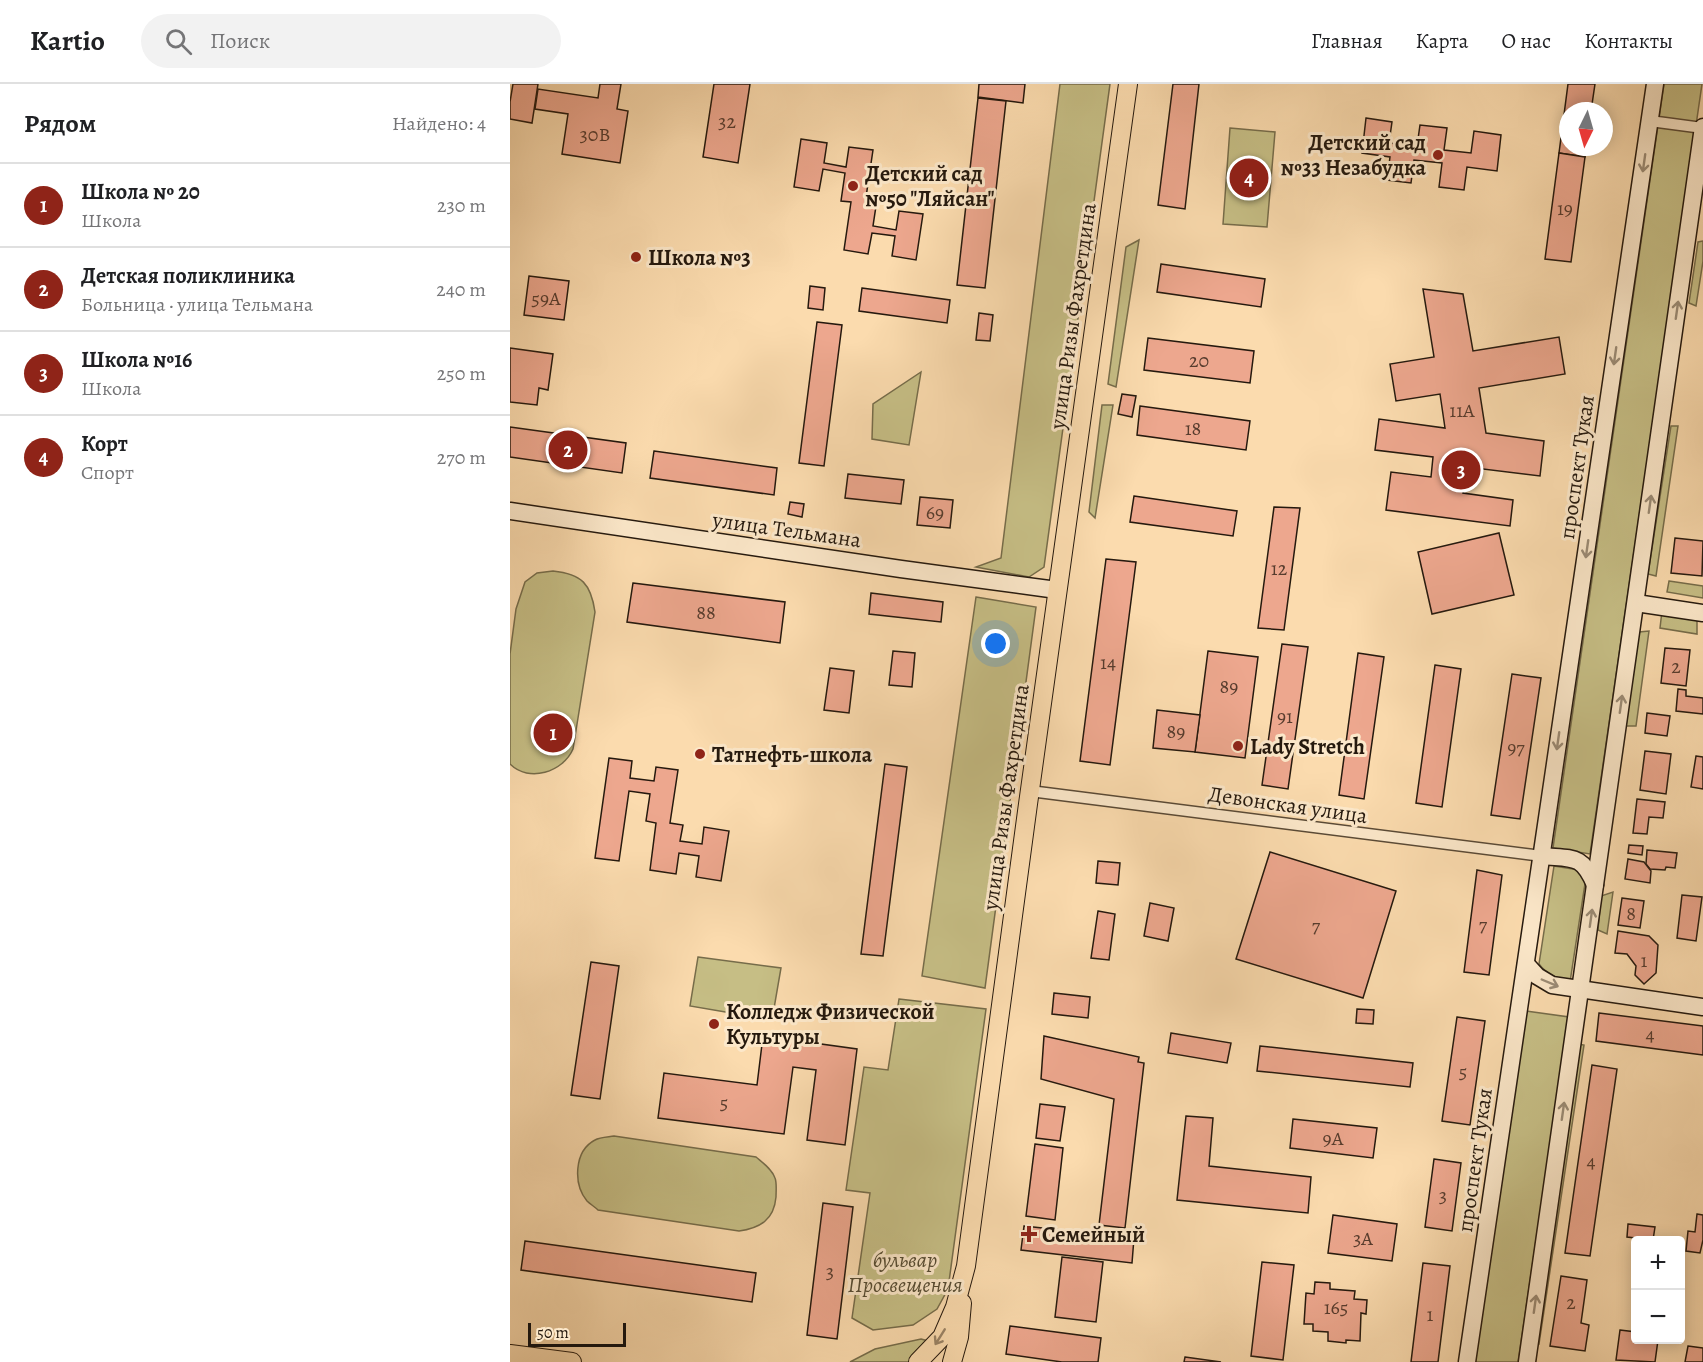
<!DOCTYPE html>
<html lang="ru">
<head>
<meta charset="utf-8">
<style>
	body { margin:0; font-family:Alegreya,serif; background:#f2f2f2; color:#202124 }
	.controls { position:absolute; right:18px; bottom:18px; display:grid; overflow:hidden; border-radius:6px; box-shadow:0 3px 15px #0003 }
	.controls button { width:54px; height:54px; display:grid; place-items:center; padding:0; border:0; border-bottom:2px solid #e0e0e0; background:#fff; color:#202124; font:30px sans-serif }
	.compass { position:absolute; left:1049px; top:18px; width:54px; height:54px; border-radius:50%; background:#fff; box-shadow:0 3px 15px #0003; rotate:185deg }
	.scale { position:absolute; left:18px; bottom:15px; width:98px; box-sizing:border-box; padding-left:6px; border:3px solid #25190e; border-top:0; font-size:16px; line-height:21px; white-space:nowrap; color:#25190e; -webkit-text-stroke:4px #fce8ca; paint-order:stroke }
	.you { position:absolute; left:486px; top:560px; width:21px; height:21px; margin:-15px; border:4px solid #fff; border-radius:50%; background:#1a73e8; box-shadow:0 0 0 9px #1a73e833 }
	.badge { display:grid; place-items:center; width:39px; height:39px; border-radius:50%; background:#8f2418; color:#fff; font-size:20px; font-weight:700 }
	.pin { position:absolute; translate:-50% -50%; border:3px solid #fff; box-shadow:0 2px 6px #0006 }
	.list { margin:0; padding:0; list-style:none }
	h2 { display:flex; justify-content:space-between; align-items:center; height:78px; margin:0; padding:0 24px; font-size:26px }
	h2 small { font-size:20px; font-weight:400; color:#757577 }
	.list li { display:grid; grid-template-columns:39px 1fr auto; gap:18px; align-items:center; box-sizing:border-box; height:84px; padding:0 24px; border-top:2px solid #e0e0e0 }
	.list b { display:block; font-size:22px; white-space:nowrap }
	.list p { margin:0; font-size:20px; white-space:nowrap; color:#757577 }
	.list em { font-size:20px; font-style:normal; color:#757577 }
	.icon { flex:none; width:33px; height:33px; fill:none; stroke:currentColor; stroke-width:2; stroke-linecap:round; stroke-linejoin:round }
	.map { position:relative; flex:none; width:1193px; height:1278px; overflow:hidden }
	header { display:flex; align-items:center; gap:36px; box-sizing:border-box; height:84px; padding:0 30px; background:#fff; border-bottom:2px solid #e0e0e0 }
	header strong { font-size:28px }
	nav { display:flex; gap:33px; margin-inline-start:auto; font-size:21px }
	.search { width:420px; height:54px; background:#f2f2f2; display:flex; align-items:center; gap:15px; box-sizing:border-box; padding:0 21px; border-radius:33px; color:#757577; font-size:22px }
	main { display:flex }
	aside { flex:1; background:#fff }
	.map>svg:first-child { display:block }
</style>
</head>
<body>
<header>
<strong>Kartio</strong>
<div class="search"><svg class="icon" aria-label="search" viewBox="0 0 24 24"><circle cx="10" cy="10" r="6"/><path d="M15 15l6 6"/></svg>Поиск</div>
<nav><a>Главная</a><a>Карта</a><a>О нас</a><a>Контакты</a></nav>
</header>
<main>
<aside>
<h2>Рядом<small>Найдено: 4</small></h2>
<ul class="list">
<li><span class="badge">1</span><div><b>Школа № 20</b><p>Школа</p></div><em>230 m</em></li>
<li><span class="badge">2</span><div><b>Детская поликлиника</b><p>Больница · улица Тельмана</p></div><em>240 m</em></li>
<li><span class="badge">3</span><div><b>Школа №16</b><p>Школа</p></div><em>250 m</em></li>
<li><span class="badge">4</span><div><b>Корт</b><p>Спорт</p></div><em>270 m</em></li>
</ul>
</aside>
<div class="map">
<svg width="1193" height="1278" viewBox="0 0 1193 1278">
	<rect width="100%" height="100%" fill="#fbdbae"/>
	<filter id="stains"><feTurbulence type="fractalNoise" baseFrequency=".00333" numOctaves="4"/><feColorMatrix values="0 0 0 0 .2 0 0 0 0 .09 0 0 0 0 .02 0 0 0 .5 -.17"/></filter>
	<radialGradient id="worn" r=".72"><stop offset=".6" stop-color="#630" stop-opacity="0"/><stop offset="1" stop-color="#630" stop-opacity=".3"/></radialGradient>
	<!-- green -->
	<g fill="#c6be85" stroke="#766c4a" stroke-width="1.5">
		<path d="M550,0H600L534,483L519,493L466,483L491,474Z"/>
		<path d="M1154,0H1192L1080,770L1043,764Z"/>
		<path d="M720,44L765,48L757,143L713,140Z"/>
		<path d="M629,156L606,303L598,300L616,163Z"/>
		<path d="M1193,157V177L1186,222L1179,219L1188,158Z"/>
		<path d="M411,288L399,361L362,355L363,320Z"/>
		<path d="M592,321H603L585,434L579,428Z"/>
		<path d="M1161,342H1168L1146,492L1138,490Z"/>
		<path d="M43,487C72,490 81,500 85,528L63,665C53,688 19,699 0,680V570L6,525L15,498L27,489Z"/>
		<path d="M1159,497L1193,502V514L1157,508Z"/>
		<path d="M466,513L526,523L475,904L412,892Z"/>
		<path d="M1152,527L1185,533L1187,537V550L1150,544Z"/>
		<path d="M1139,547L1126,642H1116L1129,548Z"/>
		<path d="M1044,782L1069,786L1076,793L1060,898C1047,894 1037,891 1029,880Z"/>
		<path d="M1103,808L1097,850L1088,846L1091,812Z"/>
		<path d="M188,873L271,884L262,936L180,922Z"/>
		<path d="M389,915L476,925L438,1205L427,1225L403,1241L363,1246L342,1234L360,1109L336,1106L354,983L378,986Z"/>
		<path d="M1016,927L1059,933L1008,1278H964Z"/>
		<path d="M1068,960L1074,961L1029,1260L1023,1258Z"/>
		<path d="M104,1052L246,1073C253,1079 262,1085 265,1094C267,1099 266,1107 266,1113C264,1136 250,1144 229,1147L88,1126C85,1123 80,1120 77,1117C63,1100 64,1067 85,1056C90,1053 98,1053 104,1052Z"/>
		<path d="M411,1255L422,1258L405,1276L399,1278H340L365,1265Z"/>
	</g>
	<!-- building -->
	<g fill="#eda78e" stroke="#25190e" stroke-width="1.5">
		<path d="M3,0H28L22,39L0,35V18Z"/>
		<path d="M90,0H111L107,25L118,27L110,79L52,70L58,30L25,25L28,5L88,14Z"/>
		<path d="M204,0H240L228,79L193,73Z"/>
		<path d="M469,0H515L513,19L468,13Z"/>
		<path d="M663,0H689L675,125L648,121Z"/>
		<path d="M1058,0H1085L1081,27H1058V63H1076L1075,73L1049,69Z"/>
		<path d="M468,14L496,17L475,204L447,201Z"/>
		<path d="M856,34L882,38L879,59L907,62L910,41L937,44L934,66L961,69L964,47L991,51L987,87L957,83L954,106L929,103L932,79L904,76L901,99L877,96L880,73L852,69Z"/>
		<path d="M291,55L317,59L314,79L336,83L339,63L363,66L355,120L366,122L363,142L386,146L389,127L413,130L406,176L382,172L385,152L362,149L358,170L334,166L341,118L331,117L335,89L313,85L309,107L284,103Z"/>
		<path d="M1049,69L1075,73L1061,178L1035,175Z"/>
		<path d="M651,180L755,195L751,223L647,208Z"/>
		<path d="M19,192L59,197L54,236L14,231Z"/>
		<path d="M300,202L315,204L313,226L298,224Z"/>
		<path d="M352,204L440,216L437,239L349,227Z"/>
		<path d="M913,205L953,210L963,267L1049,253L1055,290L969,304L976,349L1034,357L1030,392L957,383L953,409L1003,416L1000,442L876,426L881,388L921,393L923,373L865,366L869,335L935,344L930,310L886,317L880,280L924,273Z"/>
		<path d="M469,229L483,231L480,257L466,256Z"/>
		<path d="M307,238L332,241L314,382L289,379Z"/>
		<path d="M638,254L744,267L740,299L634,286Z"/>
		<path d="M0,264L43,270L38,306L29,304L27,321L0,318Z"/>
		<path d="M612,310L626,312L622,333L608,330Z"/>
		<path d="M630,322L740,337L736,366L627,351Z"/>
		<path d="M0,343L116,359L112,389L0,373Z"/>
		<path d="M144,367L267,384L264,411L140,394Z"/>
		<path d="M338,390L394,396L391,420L335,414Z"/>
		<path d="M624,412L727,427L723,452L620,438Z"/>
		<path d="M410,413L443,416L440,444L407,441Z"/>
		<path d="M280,418L294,420L292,433L278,430Z"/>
		<path d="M764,423L790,424L774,546L748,544Z"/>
		<path d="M989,449L1004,511L922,530L908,468Z"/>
		<path d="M1165,454L1193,457L1192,492L1161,489Z"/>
		<path d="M596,475L626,478L600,681L570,677Z"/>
		<path d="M123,499L275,518L270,559L117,538Z"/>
		<path d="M361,509L433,518L431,538L359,530Z"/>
		<path d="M772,560L798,563L778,705L752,701Z"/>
		<path d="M1155,564L1180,566L1176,602L1151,599Z"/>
		<path d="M383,567L405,569L402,603L379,601Z"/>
		<path d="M698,567L748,573L735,674L685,668Z"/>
		<path d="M848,569L874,573L854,715L829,711Z"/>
		<path d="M925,581L951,585L932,723L906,719Z"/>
		<path d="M320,584L344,587L339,629L314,626Z"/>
		<path d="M1002,590L1031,594L1010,735L981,731Z"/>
		<path d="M1168,605L1176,606V612L1193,614V630L1166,627Z"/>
		<path d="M647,626L690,631L685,668L643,664Z"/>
		<path d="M1137,629L1160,632L1157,652L1135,649Z"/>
		<path d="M1135,667L1161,670L1156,710L1130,706Z"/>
		<path d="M1186,672L1193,673V705L1181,703Z"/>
		<path d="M99,674L122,677L120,694L144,697L146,683L168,686L160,739L173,741L170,757L192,760L194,743L219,747L211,797L186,793L189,772L169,769L166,790L140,786L146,739L136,737L140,710L119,707L109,777L85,774Z"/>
		<path d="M375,680L397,683L373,872L351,870Z"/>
		<path d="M1127,715L1155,718L1153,734L1139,733L1137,750L1123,749Z"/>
		<path d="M1119,761L1133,762L1132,771L1118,769Z"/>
		<path d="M1137,766L1167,769L1165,784L1156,783L1155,786L1140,785L1136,780Z"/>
		<path d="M760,768L886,807L853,914L726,875Z"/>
		<path d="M1118,775L1134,778L1141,787L1140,799L1115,795Z"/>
		<path d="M588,777L610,779L608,801L586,799Z"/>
		<path d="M967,786L992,791L979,891L954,888Z"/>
		<path d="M1172,811L1192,813L1186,857L1167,854Z"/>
		<path d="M1112,814L1134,817L1130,844L1108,841Z"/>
		<path d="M640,819L664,824L658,857L634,852Z"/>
		<path d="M588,827L605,830L599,876L581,874Z"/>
		<path d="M1108,847L1139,852L1148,861L1146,889L1134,900L1125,891L1126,882L1117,870L1105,869Z"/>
		<path d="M81,878L109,882L90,1015L61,1011Z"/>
		<path d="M544,909L580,913L578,934L542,930Z"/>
		<path d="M847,925L864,926L863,940L846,939Z"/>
		<path d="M1089,929L1193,942V971L1086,957Z"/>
		<path d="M947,933L975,937L960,1041L932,1037Z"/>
		<path d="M661,949L721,959L717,979L658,969Z"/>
		<path d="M253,952L347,965L335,1061L297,1056L306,986L283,983L274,1050L148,1034L154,989L247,1001Z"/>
		<path d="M534,952L629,973L628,978L634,979L615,1144L589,1141L604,1015L531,995Z"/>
		<path d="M750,962L903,979L900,1003L747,987Z"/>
		<path d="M1082,981L1107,985L1080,1172L1055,1169Z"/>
		<path d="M530,1020L555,1023L550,1057L526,1054Z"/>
		<path d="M676,1032L703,1034L699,1082L801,1093L798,1129L667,1116Z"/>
		<path d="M783,1035L867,1044L863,1074L780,1064Z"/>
		<path d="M525,1060L553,1064L545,1136L516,1132Z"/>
		<path d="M924,1075L951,1079L942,1147L915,1143Z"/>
		<path d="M313,1119L343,1123L327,1255L297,1251Z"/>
		<path d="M1187,1130L1193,1131V1156L1190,1169L1176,1167L1178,1147L1185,1148Z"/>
		<path d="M823,1131L887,1140L882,1177L818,1169Z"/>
		<path d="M1118,1140L1145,1143L1143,1156L1117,1153Z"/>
		<path d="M514,1142L624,1154L622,1179L511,1166Z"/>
		<path d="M15,1157L246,1189L242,1218L11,1186Z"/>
		<path d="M552,1173L593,1178L586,1238L545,1233Z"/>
		<path d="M752,1178L784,1181L773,1276L741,1272Z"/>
		<path d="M913,1179L940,1182L928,1278H901Z"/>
		<path d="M1051,1192L1077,1196L1071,1239L1079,1241L1075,1267L1040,1262Z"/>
		<path d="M805,1198L820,1199V1205L845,1207L844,1215L857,1216L856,1230L851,1229L850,1257L836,1256V1259L818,1257V1248L803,1247V1240H794L796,1209L804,1210Z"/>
		<path d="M500,1242L591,1254L588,1278H552L496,1270Z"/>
		<path d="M1110,1246L1126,1248V1256H1148L1145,1278L1106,1276Z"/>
		<path d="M1178,1262L1193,1264V1278H1175Z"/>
		<path d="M675,1273L711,1278H674Z"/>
	</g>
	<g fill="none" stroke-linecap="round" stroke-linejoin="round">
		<defs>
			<g id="street">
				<path d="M1140,37L1193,44"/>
				<path d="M520,707L1032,772"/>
			</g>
			<g id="secondary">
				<path d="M0,427L391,485L547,506"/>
				<path d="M1126,519L1193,529"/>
				<path d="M1032,772C1063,775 1072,770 1085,801"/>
				<path d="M1016,880L1027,892L1042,901L1193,923"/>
				<path d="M957,1278L1145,0"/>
				<path d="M1017,1278L1193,43"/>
			</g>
			<g id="primary">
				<path d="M0,1270L62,1278"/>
				<path d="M408,1278L432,1253L445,1223L456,1182L518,720L618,0"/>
				<path d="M442,1278L449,1253L452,1219"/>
			</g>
		</defs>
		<!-- street casing -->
		<use href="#street" stroke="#5a4a36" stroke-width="13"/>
		<!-- secondary casing -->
		<use href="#secondary" stroke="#25190e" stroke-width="19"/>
		<!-- primary casing -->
		<use href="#primary" stroke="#25190e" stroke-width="20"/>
		<!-- street -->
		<use href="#street" stroke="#fce8ca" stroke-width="10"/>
		<!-- secondary -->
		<use href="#secondary" stroke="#fce8ca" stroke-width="16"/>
		<!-- primary -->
		<use href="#primary" stroke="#fbdbae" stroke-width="18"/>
	</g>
	<!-- one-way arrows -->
	<defs><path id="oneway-shaft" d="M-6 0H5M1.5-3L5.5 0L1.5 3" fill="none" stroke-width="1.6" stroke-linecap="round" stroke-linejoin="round" transform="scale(1.5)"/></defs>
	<g stroke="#9b8b75">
		<use href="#oneway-shaft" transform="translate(1134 79) rotate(98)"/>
		<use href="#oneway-shaft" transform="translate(1167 226) rotate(-82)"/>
		<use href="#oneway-shaft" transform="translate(1105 272) rotate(98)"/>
		<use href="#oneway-shaft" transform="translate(1140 420) rotate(-82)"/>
		<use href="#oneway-shaft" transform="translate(1077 465) rotate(98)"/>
		<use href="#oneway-shaft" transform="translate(1111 620) rotate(-82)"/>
		<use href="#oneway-shaft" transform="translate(1048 657) rotate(98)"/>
		<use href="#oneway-shaft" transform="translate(1081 834) rotate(-82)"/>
		<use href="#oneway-shaft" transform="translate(1040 899) rotate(23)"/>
		<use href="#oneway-shaft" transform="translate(1053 1027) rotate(-82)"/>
		<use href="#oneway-shaft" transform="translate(1025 1220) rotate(-82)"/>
	</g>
	<use stroke="#9b8466" href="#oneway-shaft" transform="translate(430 1253) rotate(122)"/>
	<!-- markers -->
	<g fill="#8f2418" stroke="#fce8ca" stroke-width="2">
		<circle cx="928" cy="71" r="6"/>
		<circle cx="343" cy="102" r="6"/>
		<circle cx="126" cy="173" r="6"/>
		<circle cx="728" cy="662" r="6"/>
		<circle cx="190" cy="670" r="6"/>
		<circle cx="204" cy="940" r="6"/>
		<path d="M516 1141h6v6h6v6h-6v6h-6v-6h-6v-6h6z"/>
	</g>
	<g text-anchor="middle" stroke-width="6" stroke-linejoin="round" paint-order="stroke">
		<!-- number labels -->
		<g font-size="20" fill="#573c2e">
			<text x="217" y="44">32</text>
			<text x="85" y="57">30В</text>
			<text x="1055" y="131">19</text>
			<text x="36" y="221">59А</text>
			<text x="689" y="283">20</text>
			<text x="952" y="333">11А</text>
			<text x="683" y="351">18</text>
			<text x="425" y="435">69</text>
			<text x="769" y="491">12</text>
			<text x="196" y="535">88</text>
			<text x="598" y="585">14</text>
			<text x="1166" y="589">2</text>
			<text x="719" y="609">89</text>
			<text x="775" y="639">91</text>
			<text x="666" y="654">89</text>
			<text x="1006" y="670">97</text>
			<text x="1121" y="836">8</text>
			<text x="973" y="847">7</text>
			<text x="806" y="848">7</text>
			<text x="1134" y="883">1</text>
			<text x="1140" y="957">4</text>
			<text x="953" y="994">5</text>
			<text x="214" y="1025">5</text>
			<text x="823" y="1061">9А</text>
			<text x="1081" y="1084">4</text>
			<text x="933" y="1118">3</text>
			<text x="853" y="1161">3А</text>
			<text x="320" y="1194">3</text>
			<text x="1061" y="1225">2</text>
			<text x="826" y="1230">165</text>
			<text x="920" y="1237">1</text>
		</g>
		<!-- poi labels -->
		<g font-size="22" font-weight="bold" fill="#25190e" stroke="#fce8ca" text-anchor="start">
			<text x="916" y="66" text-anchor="end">Детский сад<tspan x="916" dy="25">№33 Незабудка</tspan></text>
			<text x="355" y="97">Детский сад<tspan x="355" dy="25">№50 "Ляйсан"</tspan></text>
			<text x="138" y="181">Школа №3</text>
			<text x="740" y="670">Lady Stretch</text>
			<text x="202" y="678">Татнефть-школа</text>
			<text x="216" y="935">Колледж Физической<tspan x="216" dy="25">Культуры</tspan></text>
			<text x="532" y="1158">Семейный</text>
		</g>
		<!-- street labels -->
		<g font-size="22" fill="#25190e" stroke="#fce8ca">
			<text transform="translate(562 232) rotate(-82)" y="8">улица Ризы Фахретдина</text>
			<text transform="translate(1066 383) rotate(-82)" y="8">проспект Тукая</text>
			<text transform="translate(277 445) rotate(8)" y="8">улица Тельмана</text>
			<text transform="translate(495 713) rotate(-82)" y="8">улица Ризы Фахретдина</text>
			<text transform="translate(778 720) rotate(8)" y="8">Девонская улица</text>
			<text transform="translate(964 1076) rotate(-82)" y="8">проспект Тукая</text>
		</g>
		<!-- park labels -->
		<g font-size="22" font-style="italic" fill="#554b32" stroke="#fce8ca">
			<text x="395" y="1183">бульвар<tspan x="395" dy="25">Просвещения</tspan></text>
		</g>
	</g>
	<rect width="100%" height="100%" filter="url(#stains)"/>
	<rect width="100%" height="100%" fill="url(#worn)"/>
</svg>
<div class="controls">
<button>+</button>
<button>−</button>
</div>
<svg class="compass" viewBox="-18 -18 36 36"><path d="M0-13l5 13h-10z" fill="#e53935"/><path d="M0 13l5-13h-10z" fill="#757577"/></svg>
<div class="scale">50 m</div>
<div class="you"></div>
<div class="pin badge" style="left:43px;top:649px">1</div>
<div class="pin badge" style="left:58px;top:366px">2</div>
<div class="pin badge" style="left:951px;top:386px">3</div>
<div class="pin badge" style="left:739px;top:94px">4</div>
</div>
</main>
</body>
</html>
